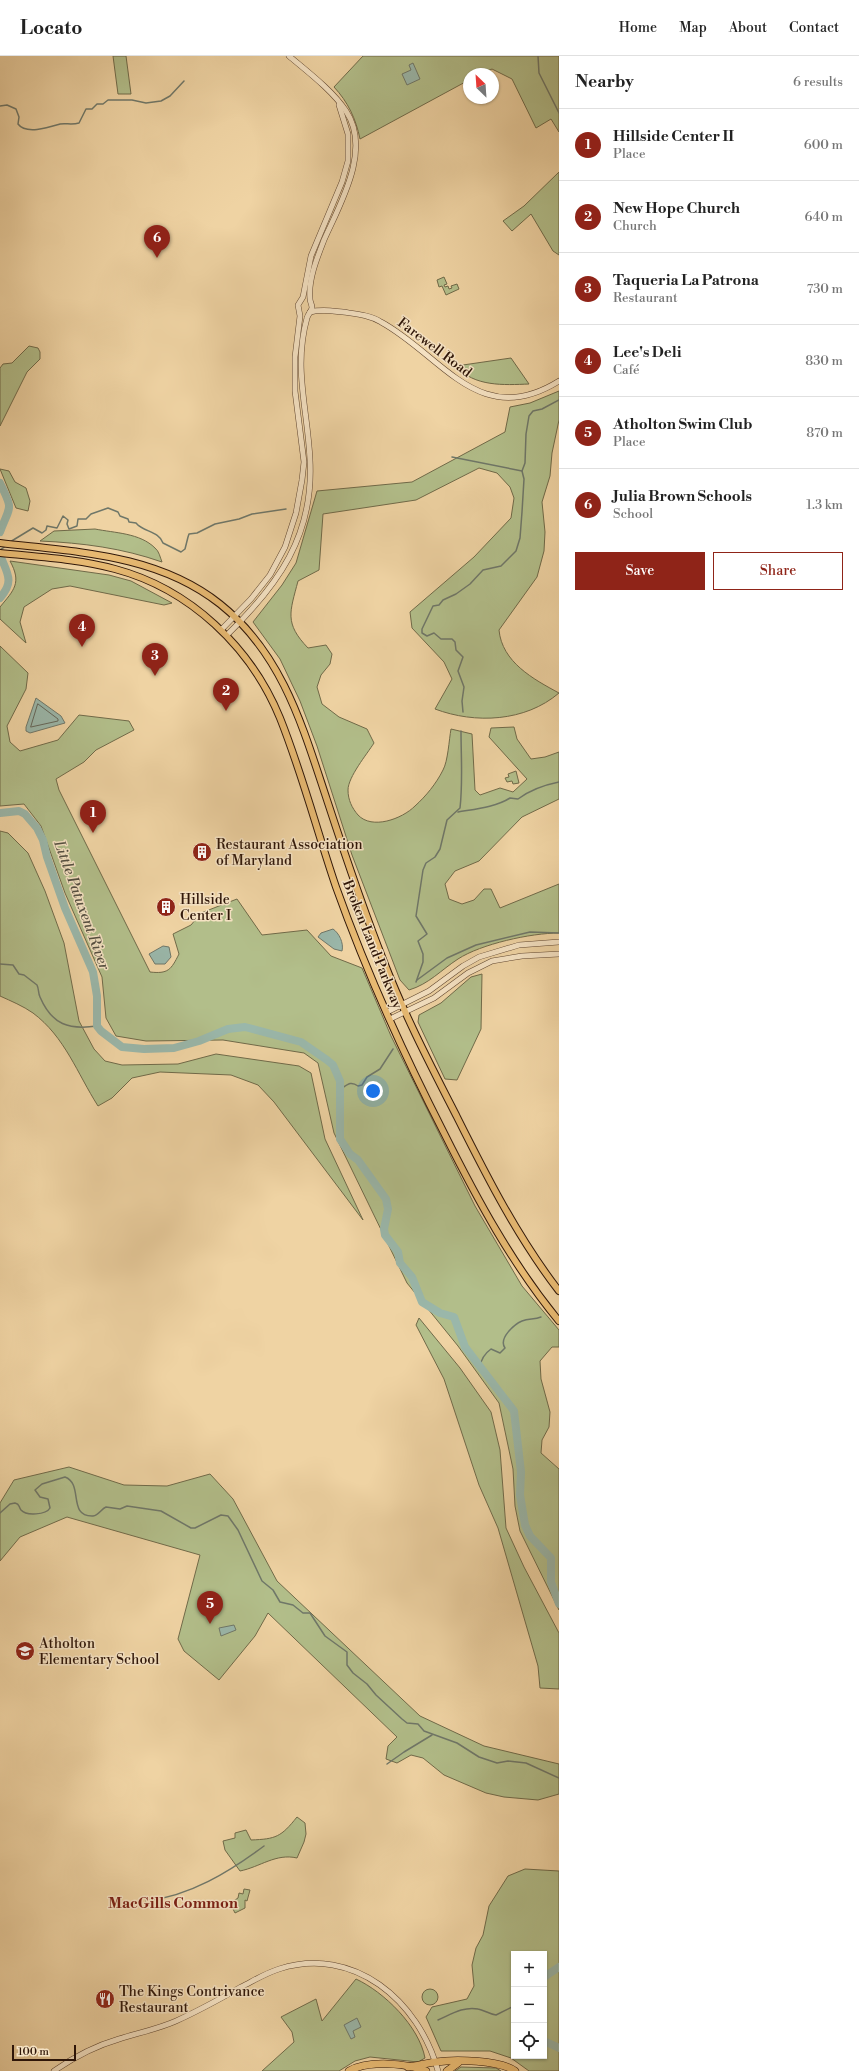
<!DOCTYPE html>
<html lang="en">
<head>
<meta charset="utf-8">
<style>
	body { margin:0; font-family:"Libre Bodoni",serif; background:#f2f2f2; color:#222 }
	.controls { position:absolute; right:12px; bottom:12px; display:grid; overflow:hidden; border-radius:0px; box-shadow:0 1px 3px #0004 }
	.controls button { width:36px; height:36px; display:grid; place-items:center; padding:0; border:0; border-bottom:1px solid #e0e0e0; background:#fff; color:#222; font:20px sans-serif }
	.compass { position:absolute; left:463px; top:12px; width:36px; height:36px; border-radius:50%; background:#fff; box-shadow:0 1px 3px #0004; rotate:335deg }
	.scale { position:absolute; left:12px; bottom:10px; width:64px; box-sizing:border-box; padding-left:4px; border:2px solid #2f1608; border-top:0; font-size:11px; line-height:14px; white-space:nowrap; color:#2f1608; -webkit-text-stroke:3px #f5e2c3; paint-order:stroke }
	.you { position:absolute; left:373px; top:1035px; width:14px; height:14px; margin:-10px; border:3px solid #fff; border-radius:50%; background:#1a73e8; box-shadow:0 0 0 6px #1a73e833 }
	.badge { display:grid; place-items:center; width:26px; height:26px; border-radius:50%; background:#8f2418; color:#fff; font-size:13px; font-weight:700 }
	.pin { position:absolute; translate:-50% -33px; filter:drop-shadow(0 1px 2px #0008) }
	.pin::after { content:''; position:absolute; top:21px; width:14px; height:12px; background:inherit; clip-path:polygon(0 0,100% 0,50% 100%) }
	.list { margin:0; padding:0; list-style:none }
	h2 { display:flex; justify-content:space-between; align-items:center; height:52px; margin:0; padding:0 16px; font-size:17px }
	h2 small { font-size:13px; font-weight:400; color:#767676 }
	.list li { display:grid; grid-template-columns:26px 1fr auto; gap:12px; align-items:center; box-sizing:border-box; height:72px; padding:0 16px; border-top:1px solid #e0e0e0 }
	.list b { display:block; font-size:15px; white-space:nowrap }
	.list p { margin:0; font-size:13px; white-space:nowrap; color:#767676 }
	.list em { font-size:13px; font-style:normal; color:#767676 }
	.actions { display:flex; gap:8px; padding:12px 16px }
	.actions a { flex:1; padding:9px 0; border:1px solid #8f2418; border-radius:0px; text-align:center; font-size:14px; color:#8f2418 }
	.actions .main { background:#8f2418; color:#fff }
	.icon { flex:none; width:22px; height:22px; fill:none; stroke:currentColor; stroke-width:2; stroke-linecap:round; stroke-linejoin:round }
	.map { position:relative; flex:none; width:559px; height:2015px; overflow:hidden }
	header { display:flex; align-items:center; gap:24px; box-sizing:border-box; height:56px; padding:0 20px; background:#fff; border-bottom:1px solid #e0e0e0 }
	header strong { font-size:19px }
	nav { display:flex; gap:22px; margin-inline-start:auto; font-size:14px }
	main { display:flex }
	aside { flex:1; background:#fff }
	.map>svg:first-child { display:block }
</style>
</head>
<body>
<header>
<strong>Locato</strong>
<nav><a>Home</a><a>Map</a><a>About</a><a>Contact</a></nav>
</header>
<main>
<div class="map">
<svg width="559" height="2015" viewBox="0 0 559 2015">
	<rect width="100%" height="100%" fill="#efd3a3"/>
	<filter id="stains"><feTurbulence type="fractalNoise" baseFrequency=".005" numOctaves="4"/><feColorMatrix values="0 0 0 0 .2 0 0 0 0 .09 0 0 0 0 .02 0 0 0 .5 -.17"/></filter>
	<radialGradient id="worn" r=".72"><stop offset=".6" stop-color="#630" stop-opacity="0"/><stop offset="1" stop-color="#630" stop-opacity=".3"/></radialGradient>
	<!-- green -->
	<g fill="#b2be8a" stroke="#706a49" fill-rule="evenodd">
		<path d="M113,0H126L131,38H118Z"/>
		<path d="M363,0H559V76L551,63L536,72L512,23L492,13L481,18H469V24L360,83C356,63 348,46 334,31Z"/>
		<path d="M559,116V199L553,195L531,158L512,175L503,165L524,150Z"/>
		<path d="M444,221L447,228L444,229L445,231L448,230L449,233L452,232L451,230L457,228L459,233L446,239L442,230L439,231L437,224Z"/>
		<path d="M29,290L38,292L40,296V303L27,316L0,370V312L3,308L12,307Z"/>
		<path d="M511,302L529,328C504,329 474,331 456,310Z"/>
		<path d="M559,335V364L552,397L550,420L542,446L545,476L544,495L537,521L499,574C502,606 533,623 559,637C525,666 475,668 435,653L452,623L444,606L412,572L410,556L474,501L511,462L514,442L510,431L497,417L479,412L416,444L323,458L319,514L298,525C290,556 284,567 308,592L326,589L332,598L330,608L321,619L317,631L322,648L339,661L367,673L374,687C367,698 348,721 348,734C348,744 352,752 358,759C372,774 402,763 415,750C426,740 436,728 443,714C448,705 449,684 451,673L472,678L475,734L480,739L500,732L513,736L527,723L489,681L491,672L514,671L517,683L531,703L545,701L559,696V743L522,761L479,805L455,815L445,828L449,843L462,848L474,844L484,833H491L500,852L559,828V877C531,877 481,888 458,903C441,914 429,928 409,934L400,924L352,799L317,690L300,645L280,603L253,566L282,529L296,507L317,435L412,426L505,376L510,351L530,347Z"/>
		<path d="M0,413L9,415L15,426L26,432L30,445L28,455L16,452Z"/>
		<path d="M95,473C115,477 140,477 155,492C159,495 160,501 162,506C122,492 83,487 40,485L54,475Z"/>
		<path d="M10,505L109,519L131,525L172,547L164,549L70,530L52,533L24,551L20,566L26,587L0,563V551C14,534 22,527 10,505Z"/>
		<path d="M0,590L28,617L26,633L7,670L10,686L20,695L58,684L79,659L129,665L134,674L96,694L84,706L56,723L59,734L150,916C168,918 171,914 179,898L173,878L191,869L201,857L237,843L262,879L307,874L331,900L362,912L391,980L475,1150L522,1230L559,1274V1291H552L540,1305L541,1323L550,1356L549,1371L542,1384L541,1397L559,1413V1554L520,1475L515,1450L513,1413L499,1347L458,1290L407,1227L334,1077L318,1007L304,997L223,984L146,985L116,980L106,962L102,921L65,837L41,770L24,748L0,750Z"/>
		<path d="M516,715L519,727L513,728L512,725L507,726L505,722L509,721L508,718Z"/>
		<path d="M0,775L8,777L28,797L45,835L64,887L79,965L94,993L105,1005L122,1009L178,1008L216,998L299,1010L311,1017L325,1083L363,1164L274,1046L258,1029L231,1019L160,1016L132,1022L112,1042L98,1050C77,1017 65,981 33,957C23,950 11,945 0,940Z"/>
		<path d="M482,918L481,973L457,1024L445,1023L418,966L419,959L441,947L471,921Z"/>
		<path d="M419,1262L460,1312L491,1356L500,1394L506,1472L524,1511L559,1577V1633L540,1632L538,1610L498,1472L479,1429L444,1323L416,1269Z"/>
		<path d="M69,1411L124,1429L167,1430L210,1418L233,1443L277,1525L420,1660L484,1690L559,1708V1738L538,1744L504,1741L486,1737L444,1719L423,1702L411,1699L397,1707L386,1703L388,1690L397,1681L268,1557L255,1580L219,1624L184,1595L178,1583L200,1499L67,1461L20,1481L0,1505V1447L14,1424Z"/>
		<path d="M297,1761L305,1767L306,1778L304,1786L297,1802C276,1797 260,1811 240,1815L225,1794L223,1785L235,1782V1777L246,1774L251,1784C276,1783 281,1781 297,1761Z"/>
		<path d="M525,1813L559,1815V2015H529L511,2002L490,1995H441L426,1961L432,1951L467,1943L474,1930L472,1909L476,1892L483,1879L489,1850L508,1820ZM514,1898H544V2000H514Z"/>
		<path d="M244,1833L250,1834L247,1845L245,1844V1852L235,1857L232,1851L234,1849L232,1846L238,1842L239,1837L243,1838Z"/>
		<path d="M356,1923C384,1936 419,1970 425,2002L418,2006L370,2001L355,2005L339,2015H262L294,1986L292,1976L281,1961L316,1943L322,1965Z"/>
		<circle cx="430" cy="1941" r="8"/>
		<path d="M461,2011L496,2012L501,2015H455Z"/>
	</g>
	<!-- water -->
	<g fill="#9ab7aa" stroke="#6f7769">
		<path d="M413,7L420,23L407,29L402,18L411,14L409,9Z"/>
		<path d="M36,642L61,660L65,667L30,677L26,675V671Z"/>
		<path d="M333,873C339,877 344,887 342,895L334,893L318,881L321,877Z"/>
		<path d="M163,890L169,891L171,901L165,908H155L149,898Z"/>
		<path d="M234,1569L236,1574L221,1580L219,1572Z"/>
		<path d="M357,1962L361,1971L353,1975L355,1981L351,1983L344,1969Z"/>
	</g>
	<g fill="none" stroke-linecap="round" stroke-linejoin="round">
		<!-- shore -->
		<path stroke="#646659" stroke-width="1" d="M38,648L58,663V665L31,671Z"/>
		<!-- stream -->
		<g stroke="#6f7769" stroke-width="1.5">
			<path d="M538,0L539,17L559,57"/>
			<path d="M0,50L7,49L16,53L19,61L18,68C26,79 50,71 60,68C66,67 72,69 79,67L86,53H92L97,48H103L108,44H132L146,47L161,45L170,40L184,25"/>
			<path d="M452,401L522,415"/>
			<path d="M10,486L33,472L42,477L46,474L47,470L57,472L63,460L68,464L67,468L69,473L77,470L78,463H86L91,458L108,452L118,456L120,460L128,463L129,466L136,467C143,476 159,475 163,487L181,496L185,493L188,481L189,478L197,477L215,468L239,463L252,458L286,453"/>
			<path d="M0,494L6,490"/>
			<path d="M463,656L462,645L464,631L458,615L463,601L456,594L455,586L452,583H441L434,577L427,580L422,577V573L433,550L439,549L443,544L456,538L470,528L483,514L501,510L516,495L520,482L522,456L524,423L522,415L525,407L526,378L529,360L533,355L542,353L559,344"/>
			<path d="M458,756C475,753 496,751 510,742L518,743C530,734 544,729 559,726"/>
			<path d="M0,908L13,909L19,918L24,919L37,929C39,933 38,937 40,941C52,969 69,974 97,970"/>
			<path d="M417,924L447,902L476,889L530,876L559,877"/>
			<path d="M416,926L423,906V898L418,885L427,878L416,860L423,814L426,807L435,801L440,793L447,764L460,752C463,726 461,701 461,675"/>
			<path d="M341,1033C348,1028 351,1025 358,1030L362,1029L367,1021L380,1013L393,993"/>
			<path d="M480,1311C481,1303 484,1298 491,1293L500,1297L505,1292C498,1282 515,1268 522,1265C529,1262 534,1264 541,1261"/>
			<path d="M0,1457L10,1448L15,1447C20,1448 18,1450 21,1454C26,1460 46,1459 50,1452L48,1443L40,1441L35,1434L42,1428L65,1421C84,1428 67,1461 93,1460C99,1459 101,1453 106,1451L120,1453L127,1450L161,1455L191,1472H195L221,1459L228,1460L238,1474L262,1525L273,1534L280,1546L293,1549L303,1557H310L325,1580L347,1596V1609L353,1617L367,1628L376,1639L402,1663L407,1667L418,1668L424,1675L457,1687L479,1701L497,1707L508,1705L526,1707L559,1722"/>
			<path d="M387,1708L404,1696L432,1679"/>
			<path d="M146,1845C190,1840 229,1816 264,1790"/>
			<path d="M438,1964C450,1959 463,1950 478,1953C484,1954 489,1958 496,1959L514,1950"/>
		</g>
		<!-- river -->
		<g stroke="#9ab7aa" stroke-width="8">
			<path d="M0,427C14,455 10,449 0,476"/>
			<path d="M0,499C7,517 15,525 0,542"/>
			<path d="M0,757L19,755L25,758L37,772L43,784L47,801L65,852L93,916L97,940V970L101,975L122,991L144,993L174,992L199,985L228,973L245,971L301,986L327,1004L333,1009L340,1025V1083L350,1098L358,1104L386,1143L388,1153L384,1173L385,1179L398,1196L400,1207L412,1221L422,1246L440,1257L454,1261L465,1291L514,1355L521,1416L520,1439L525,1469L530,1480L551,1502V1526L559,1548"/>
			<path d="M544,1921L559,1911"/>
			<path d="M544,1985L559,1992"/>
		</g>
		<defs>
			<g id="minor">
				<path d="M310,256C322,253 332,255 343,256C356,258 370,259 381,266C442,299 479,375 559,325"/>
				<path d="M221,574L251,543L270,519L285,491L296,457L302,424L304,406L295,335V301L300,260L298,249L303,241L311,200L342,126L348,105V78L339,49"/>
				<path d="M227,579C278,529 314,480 310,404C308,355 293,312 307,262C308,258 311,256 312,252C312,248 310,246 310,243C308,224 317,202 324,184C340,148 372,94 346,55C333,35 308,16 289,0"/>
				<path d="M387,956L429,935L463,910L479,901L519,889L559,886"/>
				<path d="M390,963L434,942L468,917L492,905L522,900L559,898"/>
				<path d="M54,2015C74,2001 95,1990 119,1983C138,1977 158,1973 176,1965C198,1955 220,1943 241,1931C253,1925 266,1917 279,1913C354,1889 419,1945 438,2015"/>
			</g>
			<g id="major">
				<path d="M0,487C76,496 157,498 220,548C283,598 303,672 327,744C345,799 363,853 384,906C405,960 431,1010 457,1061C487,1121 518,1182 559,1235"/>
				<path d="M0,497C38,501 78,503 115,513C190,533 251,591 280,662C302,717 317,775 336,831C366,915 403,997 444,1077C477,1143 512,1208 559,1265"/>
			</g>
			<g id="highway">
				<path d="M408,2011C418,2010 426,2007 436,2006C454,2003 500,2004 515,2015"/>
				<path d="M349,2015C368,2004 406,2007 426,2015"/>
				<path d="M447,2015L458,2007"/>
			</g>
		</defs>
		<!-- minor casing -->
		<use href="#minor" stroke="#5f452f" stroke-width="6"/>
		<!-- major casing -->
		<use href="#major" stroke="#2f1608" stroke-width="8"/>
		<!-- highway casing -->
		<use href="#highway" stroke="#2f1608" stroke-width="8"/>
		<!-- minor -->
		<use href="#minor" stroke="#f5e2c3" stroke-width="5"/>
		<!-- major -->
		<use href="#major" stroke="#e8ba72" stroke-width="6"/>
		<!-- highway -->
		<use href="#highway" stroke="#e8ba72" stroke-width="7"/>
	</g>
	<!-- icons -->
	<defs>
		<symbol id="building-disc" viewBox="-11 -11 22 22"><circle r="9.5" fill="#8f2418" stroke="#f5e2c3"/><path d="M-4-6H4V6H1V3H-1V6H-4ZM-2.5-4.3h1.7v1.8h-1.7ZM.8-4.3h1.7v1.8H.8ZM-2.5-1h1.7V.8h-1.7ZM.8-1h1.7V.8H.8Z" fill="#fff"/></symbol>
		<symbol id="school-disc" viewBox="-11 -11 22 22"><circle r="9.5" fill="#8f2418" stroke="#f5e2c3"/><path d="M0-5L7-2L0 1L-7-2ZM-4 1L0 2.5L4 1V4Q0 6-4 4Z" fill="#fff"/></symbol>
		<symbol id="restaurant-disc" viewBox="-11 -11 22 22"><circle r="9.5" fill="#8f2418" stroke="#f5e2c3"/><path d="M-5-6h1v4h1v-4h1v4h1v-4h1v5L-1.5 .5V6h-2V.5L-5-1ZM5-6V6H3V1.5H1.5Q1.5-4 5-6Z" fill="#fff"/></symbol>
	</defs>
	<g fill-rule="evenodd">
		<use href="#building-disc" x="191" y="785" width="22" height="22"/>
		<use href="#building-disc" x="155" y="840" width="22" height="22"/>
		<use href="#school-disc" x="14" y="1584" width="22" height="22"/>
		<use href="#restaurant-disc" x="94" y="1932" width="22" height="22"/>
	</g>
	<g text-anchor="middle" stroke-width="3" stroke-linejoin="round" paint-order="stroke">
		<!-- street labels -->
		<g font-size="14" fill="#2f1608" stroke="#f5e2c3">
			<text transform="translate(435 291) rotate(37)" y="5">Farewell Road</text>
			<text transform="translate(373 888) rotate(68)" y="5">Broken Land Parkway</text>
		</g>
		<!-- poi labels -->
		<g font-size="14" fill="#2f1608" stroke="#f5e2c3" text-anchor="start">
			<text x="216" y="793">Restaurant Association<tspan x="216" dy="16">of Maryland</tspan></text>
			<text x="180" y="848">Hillside<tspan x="180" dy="16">Center I</tspan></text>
			<text x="39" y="1592">Atholton<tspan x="39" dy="16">Elementary School</tspan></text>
			<text x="119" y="1940">The Kings Contrivance<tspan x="119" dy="16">Restaurant</tspan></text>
		</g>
		<!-- water labels -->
		<g font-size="15" font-style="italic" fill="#544e41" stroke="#f5e2c3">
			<text transform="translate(82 849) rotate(70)" y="5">Little Patuxent River</text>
		</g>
		<!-- neighbourhood labels -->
		<g font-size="15" font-weight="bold" fill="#7a1f14" stroke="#f5e2c3">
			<text x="173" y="1852">MacGills Common</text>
		</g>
	</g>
	<rect width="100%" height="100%" filter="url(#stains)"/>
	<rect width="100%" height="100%" fill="url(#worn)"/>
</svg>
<div class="controls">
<button>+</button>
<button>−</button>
<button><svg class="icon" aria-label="locate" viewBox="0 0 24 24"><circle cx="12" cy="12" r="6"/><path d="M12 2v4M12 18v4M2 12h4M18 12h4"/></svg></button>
</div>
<svg class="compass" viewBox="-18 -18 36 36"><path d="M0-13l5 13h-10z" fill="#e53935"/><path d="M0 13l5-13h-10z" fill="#767676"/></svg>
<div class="scale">100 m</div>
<div class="you"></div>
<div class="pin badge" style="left:93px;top:777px">1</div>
<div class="pin badge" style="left:226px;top:655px">2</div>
<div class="pin badge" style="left:155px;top:620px">3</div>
<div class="pin badge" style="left:82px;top:591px">4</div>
<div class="pin badge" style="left:210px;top:1568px">5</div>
<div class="pin badge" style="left:157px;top:202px">6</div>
</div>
<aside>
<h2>Nearby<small>6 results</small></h2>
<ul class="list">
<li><span class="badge">1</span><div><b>Hillside Center II</b><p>Place</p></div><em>600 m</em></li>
<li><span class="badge">2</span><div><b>New Hope Church</b><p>Church</p></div><em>640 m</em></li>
<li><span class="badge">3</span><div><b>Taqueria La Patrona</b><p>Restaurant</p></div><em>730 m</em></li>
<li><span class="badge">4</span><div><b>Lee's Deli</b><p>Café</p></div><em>830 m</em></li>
<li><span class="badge">5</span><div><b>Atholton Swim Club</b><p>Place</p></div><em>870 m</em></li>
<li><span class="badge">6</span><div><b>Julia Brown Schools</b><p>School</p></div><em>1.3 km</em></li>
</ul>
<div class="actions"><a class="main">Save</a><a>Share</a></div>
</aside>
</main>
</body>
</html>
